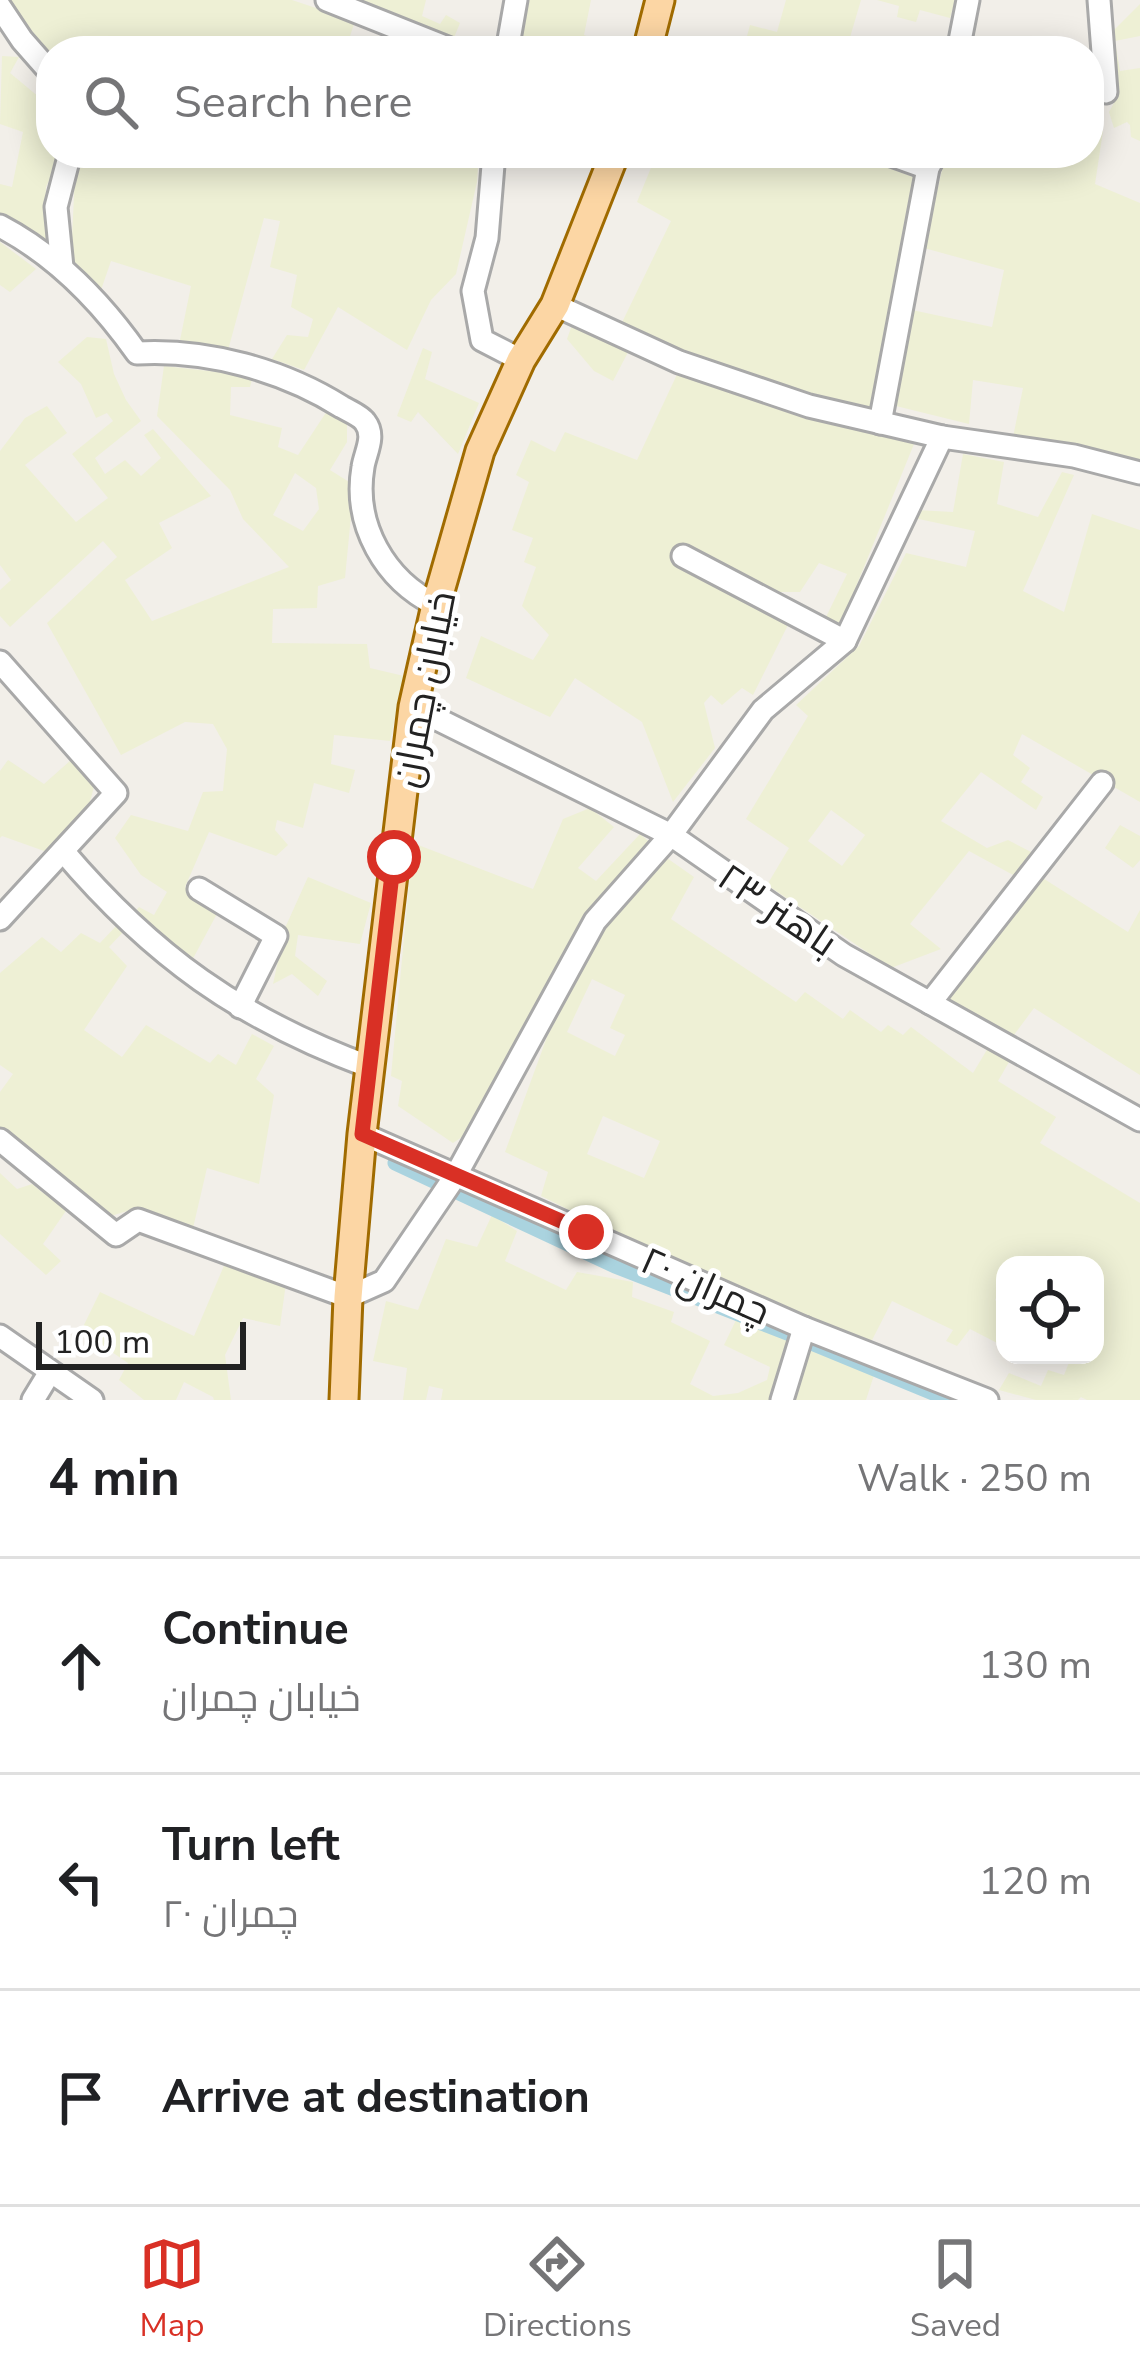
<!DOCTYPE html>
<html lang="en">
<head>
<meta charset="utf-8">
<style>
	body { margin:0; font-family:"Nunito Sans",Cairo,sans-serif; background:#f6f6f6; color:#202124 }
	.controls { position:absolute; right:36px; bottom:36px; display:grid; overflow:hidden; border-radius:24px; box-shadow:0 6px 30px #0003 }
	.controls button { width:108px; height:108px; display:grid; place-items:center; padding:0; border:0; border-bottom:3px solid #e0e0e0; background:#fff; color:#202124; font:60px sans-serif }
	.scale { position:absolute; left:36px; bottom:30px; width:210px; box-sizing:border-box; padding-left:12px; border:6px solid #222; border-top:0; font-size:33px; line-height:42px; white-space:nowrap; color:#222; -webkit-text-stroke:9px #fff; paint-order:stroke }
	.stop { position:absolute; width:36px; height:36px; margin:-27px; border:9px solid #d93025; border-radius:50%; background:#fff }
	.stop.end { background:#d93025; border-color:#fff; box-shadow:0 3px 12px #0008 }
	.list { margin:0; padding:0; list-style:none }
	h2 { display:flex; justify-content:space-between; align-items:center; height:156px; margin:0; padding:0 48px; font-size:51px }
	h2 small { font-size:39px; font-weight:400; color:#757577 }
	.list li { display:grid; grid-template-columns:78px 1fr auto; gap:36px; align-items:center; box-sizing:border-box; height:216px; padding:0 48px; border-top:3px solid #e0e0e0 }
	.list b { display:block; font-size:45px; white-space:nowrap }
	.list p { margin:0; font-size:39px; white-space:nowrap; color:#757577 }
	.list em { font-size:39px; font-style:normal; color:#757577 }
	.icon { flex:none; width:66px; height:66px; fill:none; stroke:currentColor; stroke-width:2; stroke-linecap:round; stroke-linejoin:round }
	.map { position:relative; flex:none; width:1140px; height:1400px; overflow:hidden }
	.search { position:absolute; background:#fff; box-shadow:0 6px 30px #0003; left:36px; right:36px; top:36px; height:132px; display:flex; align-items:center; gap:30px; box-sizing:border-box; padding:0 42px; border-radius:48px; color:#757577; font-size:45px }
	.sheet { height:804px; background:#fff }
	nav { display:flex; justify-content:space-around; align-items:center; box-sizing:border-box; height:168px; border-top:3px solid #e0e0e0; background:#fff; font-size:33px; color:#757577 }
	nav a { display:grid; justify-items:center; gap:6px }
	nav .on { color:#d93025 }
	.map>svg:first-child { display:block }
</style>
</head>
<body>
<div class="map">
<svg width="1140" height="1400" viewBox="0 0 1140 1400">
	<rect width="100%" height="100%" fill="#f2efe9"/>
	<!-- farmland -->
	<g fill="#eef0d5" fill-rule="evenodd">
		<path d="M5,0H292L355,21L345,51H94L97,48L95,38L50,53L13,19Z"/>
		<path d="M350,0H426L422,16L440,24L446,15L460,23L453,40Z"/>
		<path d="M522,0H591L584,35L623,51H536L515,45Z"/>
		<path d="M786,0H861L846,51H743L750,25L777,32Z"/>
		<path d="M877,0H955L950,18L920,10L916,22L897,17L899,6Z"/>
		<path d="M1140,4V36L1115,41L1120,71L1140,68V141L1131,137L1130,125L1127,122L1114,128L1109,112L1116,99L1108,36Z"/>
		<path d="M2,56L19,57L10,73L51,107V153H62L46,187L45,221L51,252L0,219V184L12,187L23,132L0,124Z"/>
		<path d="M1089,128L1103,131L1095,184L1140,203V468L1013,437L1023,388L973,380L969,424L896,406L912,310L992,327L1004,270L924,248L946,153H1089Z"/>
		<path d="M76,153H479L477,182L456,274L431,300L407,350L338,307L304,370L272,359L287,335L308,337L313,319L291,307L297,275L270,267L280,221L264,218L227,354L180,340L191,286L111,261L101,290L71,259Z"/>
		<path d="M657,153H847L913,177L866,429L914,444L840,626L826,617L847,574L819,563L800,592H774L790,621L753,695L742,688L722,705L711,695L704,703L715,748L673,802L642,722L575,678L550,717L466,678L481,636L533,660L549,635L522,606L536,567L524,562L533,538L512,530L529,482L516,475L531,440L555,452L565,432L637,460L687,353L637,335L613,381L594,371L567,339L572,325L614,339L671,221L637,202Z"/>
		<path d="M0,242L36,269L10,292L0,285Z"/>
		<path d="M87,337L106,339L114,374L126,400L141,421L95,458L105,474L125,460L141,476L161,458L144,435L153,429L211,496L159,523L172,548L125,580L152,621L289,567L243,519L230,490L157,416L164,366L253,376L250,387H231L230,415L282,428L278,447L298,455L329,408L347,420V442L330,470L354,485L345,578L318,586L317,608L273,609L272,643L367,644L370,668L404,676L390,741L334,735L331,764L355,770L349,793L314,783L303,828L277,820L275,830L288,845L276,856L209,832L185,887L219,910L189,966L133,914L139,907L154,915L167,892L141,875L115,838L131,815L188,831L203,792L223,791L227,749L213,724L185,722L121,755L47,623L117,557L103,541L10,627L0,616V590L11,580L0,565V451L25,418L47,406L67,433L25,465L76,522L108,498L72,454L113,421L107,413L96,418L81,384L58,362ZM295,473L316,488L319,509L303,531L273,515Z"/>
		<path d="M423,348L432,352L425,379L479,403L458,454L418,412L411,422L397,416Z"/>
		<path d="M963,454L1004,462L997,504L1038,517L1062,472L1074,475L1023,591L1064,612L1092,514L1140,530V802L1022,734L1013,755L1030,768L1021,782L1043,797L1036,810L981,772L941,821L987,848L1008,840L1033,853L1015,876L969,851L910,924L941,949L891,968L767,885L789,848L746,819L808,716L796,705L859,646L906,553L966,567L975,531L914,518L916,510L953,512ZM831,810L865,835L842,866L808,841Z"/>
		<path d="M8,760L44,784L71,760L94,787L86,816L47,852L2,836L0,838V771Z"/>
		<path d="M590,808L614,827L578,868L596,881L640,834L652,844L581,919L477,1127L453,1143L398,1106L402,1081L391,1076L413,843L533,889L563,819Z"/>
		<path d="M1120,825L1140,836V860L1133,868L1105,848Z"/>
		<path d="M664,856L694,877L671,919L796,1002L805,992L843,1019L850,1010L881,1032L888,1025L903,1035L911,1027L973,1073L988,1048L1009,1062L998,1081L1056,1117L1040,1143L1140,1203V1400H1087L1081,1397L1078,1400H1036L999,1390L1009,1373L1041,1386L1048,1370L1064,1375L1072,1355H1095V1265H1005V1280L995,1300L1005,1307L1003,1346L970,1329L957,1346L946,1341L953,1330L892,1301L869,1346L705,1277L541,1196L548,1172L505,1152L547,1037L613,911ZM592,979L625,995L610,1028L625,1035L615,1056L567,1032ZM603,1116L660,1141L644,1178L587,1154Z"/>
		<path d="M308,877L371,903L360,944L298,935L295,956L327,981L318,996L292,974L273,984L285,928Z"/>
		<path d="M1041,877L1128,932L1140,910V1075L1034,1008L1011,1039L946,1003Z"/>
		<path d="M119,923L126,929L109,947L127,966L84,1030L122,1057L146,1025L210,1063L218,1054L236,1065L252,1034L274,1046L256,1079L274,1095L259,1184L207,1168L193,1228L137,1208L88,1223L68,1208L43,1244L61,1261L46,1275L0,1234V1173L17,1189L32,1184L43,1193L56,1177L0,1128V1092L13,1074L0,1065V973L42,937L61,952L81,933L100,943Z"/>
		<path d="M492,1215L517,1231L505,1261L566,1290L577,1272L633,1282L632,1297L674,1312L671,1322L710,1341L690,1384L713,1396L738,1393L767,1380L770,1367L724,1345L736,1320L792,1338L770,1400H441L443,1389L429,1386L426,1400H403L407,1368L373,1361L386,1301L418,1310L446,1239L477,1247Z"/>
		<path d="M226,1261L286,1283L280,1326L243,1318L225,1355L231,1400H214L213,1397L184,1382L176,1400H144L119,1380L128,1363L81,1331L100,1292L194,1336Z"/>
		<path d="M804,1348L874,1375L866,1400H790Z"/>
	</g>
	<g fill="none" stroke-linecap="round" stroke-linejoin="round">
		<!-- canal -->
		<g stroke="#aad3df" stroke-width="15">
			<path d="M395,1163L615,1266L795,1336"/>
			<path d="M814,1344L950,1400"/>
		</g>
		<defs>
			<g id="minor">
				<path d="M327,0L455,51"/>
				<path d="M1099,0L1106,92"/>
				<path d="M0,7L22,40L51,73"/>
				<path d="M507,51L516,0"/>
				<path d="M958,51L968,0"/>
				<path d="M494,153L487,238L473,291L482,340L521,360"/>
				<path d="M886,153L928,168"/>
				<path d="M0,226C57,256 101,302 137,353C207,349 283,370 342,407C349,411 361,416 365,422C376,436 365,453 363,467C353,525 385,580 436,605"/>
				<path d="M62,267L56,207L70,153"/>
				<path d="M555,305L679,362L809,406L942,437L1074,456L1140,473"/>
				<path d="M880,423L928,168L936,153"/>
				<path d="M683,556L845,641"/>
				<path d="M0,662L116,793L0,919"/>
				<path d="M413,707L671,835L844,955L1140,1120"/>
				<path d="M63,851C152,956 240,1019 370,1067"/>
				<path d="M199,889L276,936L240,1007"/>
				<path d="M930,1003L1102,783"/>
				<path d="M362,1134L804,1328L987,1400"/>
				<path d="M0,1140L116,1235L138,1220L348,1297L384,1281L456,1175L595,921L671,835L763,710L845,641L942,437"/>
				<path d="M0,1336L92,1400"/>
				<path d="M33,1400L50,1372"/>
				<path d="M782,1400L804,1328"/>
			</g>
			<g id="major">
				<path d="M647,51L660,0"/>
				<path d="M344,1400L348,1297L362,1134L413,707L436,605L480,451L521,360L555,305L615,153"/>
			</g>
		</defs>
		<!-- minor casing -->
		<use href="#minor" stroke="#a9a9a9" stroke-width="27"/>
		<!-- major casing -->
		<use href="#major" stroke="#a06b00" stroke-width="33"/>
		<!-- minor -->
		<use href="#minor" stroke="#fff" stroke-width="21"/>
		<!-- major -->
		<use href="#major" stroke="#fcd6a4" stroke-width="27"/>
	</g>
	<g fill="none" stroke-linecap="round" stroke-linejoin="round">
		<!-- route -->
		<path stroke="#d93025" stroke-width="15" d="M394,857L362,1134L586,1232"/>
	</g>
	<g text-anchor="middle" stroke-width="10" stroke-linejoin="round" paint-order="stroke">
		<!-- street labels -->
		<g font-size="39" fill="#222" stroke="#fff">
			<text transform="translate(423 689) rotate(-79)" y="14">خیابان چمران</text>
			<text transform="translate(778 909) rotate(34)" y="14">باهنر ۲۳</text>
			<text transform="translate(706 1285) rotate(24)" y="14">چمران ۲۰</text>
		</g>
	</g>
</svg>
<div class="controls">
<button><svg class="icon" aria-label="locate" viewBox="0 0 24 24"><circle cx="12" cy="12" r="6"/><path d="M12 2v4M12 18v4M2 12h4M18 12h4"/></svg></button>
</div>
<div class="scale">100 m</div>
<div class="stop" style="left:394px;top:857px"></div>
<div class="stop end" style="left:586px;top:1232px"></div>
<div class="search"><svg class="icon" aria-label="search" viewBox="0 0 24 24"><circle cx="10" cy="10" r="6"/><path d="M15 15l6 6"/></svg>Search here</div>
</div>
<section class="sheet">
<h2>4 min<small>Walk · 250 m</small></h2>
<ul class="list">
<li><svg class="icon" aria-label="ahead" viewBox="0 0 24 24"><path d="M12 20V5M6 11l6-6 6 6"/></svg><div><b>Continue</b><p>خیابان چمران</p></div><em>130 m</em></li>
<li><svg class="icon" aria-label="left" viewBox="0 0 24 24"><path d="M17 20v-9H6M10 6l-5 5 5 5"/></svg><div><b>Turn left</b><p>چمران ۲۰</p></div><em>120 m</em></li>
<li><svg class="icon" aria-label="arrive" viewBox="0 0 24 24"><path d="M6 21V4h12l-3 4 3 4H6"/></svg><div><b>Arrive at destination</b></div></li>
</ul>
</section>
<nav>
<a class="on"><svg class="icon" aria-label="map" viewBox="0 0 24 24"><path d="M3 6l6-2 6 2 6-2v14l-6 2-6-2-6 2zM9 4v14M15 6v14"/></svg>Map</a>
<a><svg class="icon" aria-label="directions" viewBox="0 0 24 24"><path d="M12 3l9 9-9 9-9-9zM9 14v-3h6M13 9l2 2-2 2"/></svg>Directions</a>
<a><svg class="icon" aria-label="saved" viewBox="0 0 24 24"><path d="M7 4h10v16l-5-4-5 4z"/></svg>Saved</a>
</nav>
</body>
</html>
